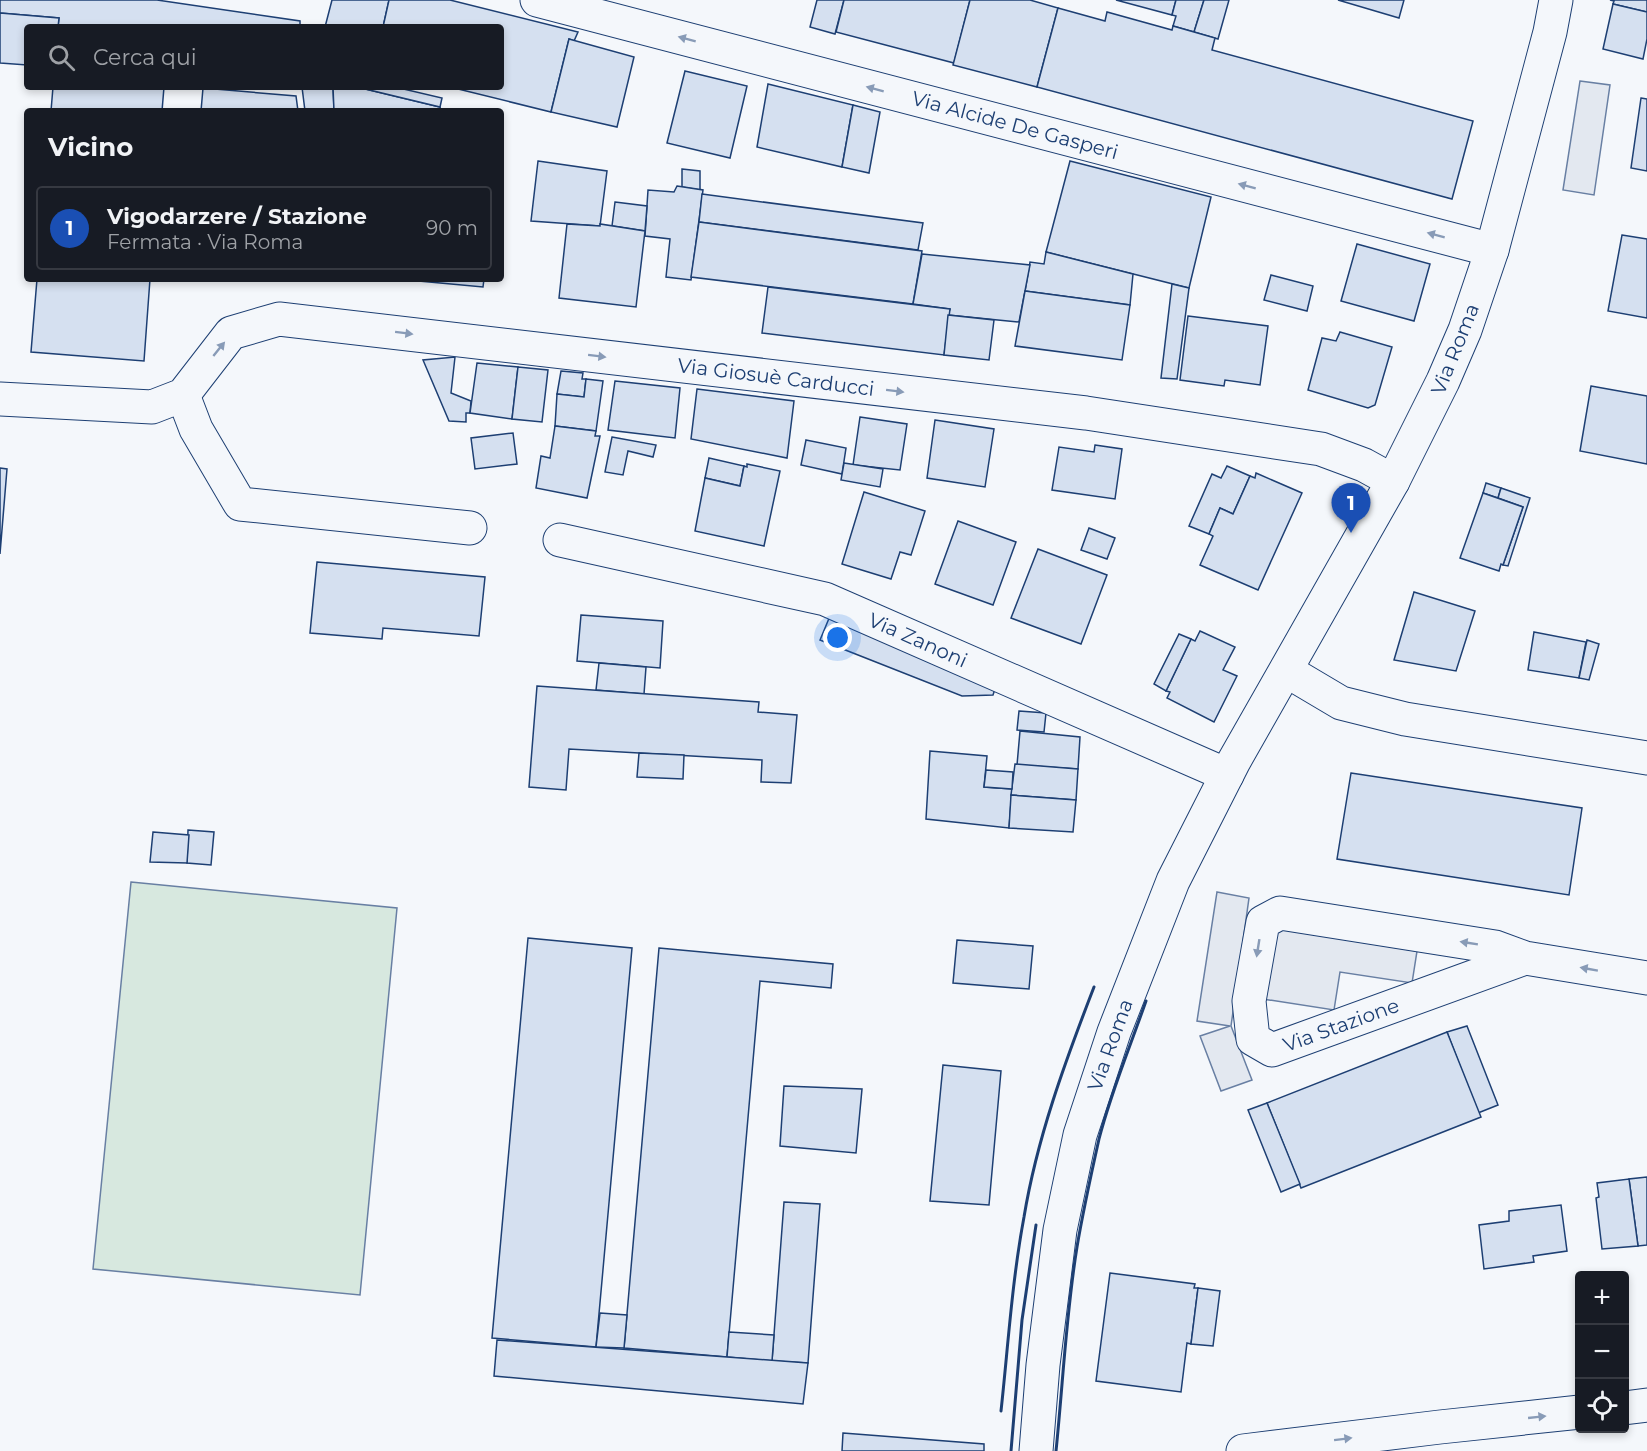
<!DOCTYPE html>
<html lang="it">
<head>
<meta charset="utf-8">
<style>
	body { margin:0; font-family:Montserrat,sans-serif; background:#242831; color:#f1f3f6 }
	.controls { position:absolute; right:18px; bottom:18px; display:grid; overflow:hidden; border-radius:6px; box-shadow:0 3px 9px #0003 }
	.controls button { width:54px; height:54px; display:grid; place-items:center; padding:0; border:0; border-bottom:2px solid #363941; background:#171b24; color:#f1f3f6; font:30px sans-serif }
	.you { position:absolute; left:838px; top:638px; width:21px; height:21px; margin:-15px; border:4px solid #fff; border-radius:50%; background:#1a73e8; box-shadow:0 0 0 9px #1a73e833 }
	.badge { display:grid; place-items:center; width:39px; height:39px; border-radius:50%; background:#c62828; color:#fff; font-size:20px; font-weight:700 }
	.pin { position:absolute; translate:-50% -50px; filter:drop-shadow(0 2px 3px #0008) }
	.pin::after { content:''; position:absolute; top:32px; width:21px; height:18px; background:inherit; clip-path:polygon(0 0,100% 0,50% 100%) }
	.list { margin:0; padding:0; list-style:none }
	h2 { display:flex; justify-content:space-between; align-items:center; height:78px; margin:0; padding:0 24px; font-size:26px }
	h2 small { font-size:20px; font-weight:400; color:#9ea1a6 }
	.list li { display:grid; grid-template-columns:39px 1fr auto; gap:18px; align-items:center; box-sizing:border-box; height:84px; margin:0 12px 12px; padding:0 12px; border:2px solid #363941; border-radius:6px }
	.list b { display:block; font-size:22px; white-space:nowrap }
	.list p { margin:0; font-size:20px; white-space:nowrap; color:#9ea1a6 }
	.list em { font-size:20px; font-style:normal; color:#9ea1a6 }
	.icon { flex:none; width:33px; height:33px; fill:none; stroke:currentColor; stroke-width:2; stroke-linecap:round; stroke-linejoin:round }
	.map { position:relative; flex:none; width:1647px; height:1451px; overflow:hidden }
	.search { position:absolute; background:#171b24; box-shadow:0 3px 9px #0003; left:24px; top:24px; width:480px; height:66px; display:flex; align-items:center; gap:15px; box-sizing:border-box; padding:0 21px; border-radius:6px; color:#9ea1a6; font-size:22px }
	.panel { position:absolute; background:#171b24; box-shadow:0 3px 9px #0003; left:24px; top:108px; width:480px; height:174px; border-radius:6px }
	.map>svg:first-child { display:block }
</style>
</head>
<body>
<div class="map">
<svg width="1647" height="1451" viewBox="0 0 1647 1451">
	<rect width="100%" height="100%" fill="#f4f7fb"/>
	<!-- green -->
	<path fill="#d7e8df" stroke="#687fa3" stroke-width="1.5" d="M131,882L397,908L360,1295L93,1269Z"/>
	<!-- parking -->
	<g fill="#e3e8f0" stroke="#687fa3" stroke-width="1.5">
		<path d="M1580,81L1610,85L1594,195L1563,190Z"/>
		<path d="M1217,892L1249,898L1231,1026L1252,1080L1221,1091L1200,1036L1230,1026L1197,1021Z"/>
		<path d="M1274,928L1417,951L1412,983L1340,972L1334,1010L1263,999Z"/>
	</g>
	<!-- building -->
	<g fill="#d5e0f0" stroke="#1d3f73" stroke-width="1.5">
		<path d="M0,0H157L300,21V27H58L59,18L0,13Z"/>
		<path d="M332,0H389L383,27H325Z"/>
		<path d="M389,0H450L578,32L574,41L569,39L551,112L450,87H501V27H383Z"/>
		<path d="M817,0H844L835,34L810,27Z"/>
		<path d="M844,0H970L954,63L836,32Z"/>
		<path d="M970,0H1030L1058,8L1037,87L953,65Z"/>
		<path d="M1116,0H1176L1172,15Z"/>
		<path d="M1176,0H1204L1194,32L1173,26L1176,16L1172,15Z"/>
		<path d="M1204,0H1229L1218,39L1194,32Z"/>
		<path d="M1338,0H1404L1399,18Z"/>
		<path d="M1610,0H1647V12L1613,4L1614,1Z"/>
		<path d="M1613,4L1647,12V39L1643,59L1603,49Z"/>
		<path d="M1058,8L1105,21L1107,12L1172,30L1173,26L1215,38L1212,50L1473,121L1452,199L1037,87Z"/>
		<path d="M0,13L59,18L58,27H27V65L0,63Z"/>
		<path d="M569,39L634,57L617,127L551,112Z"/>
		<path d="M685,71L747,86L730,158L667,143Z"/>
		<path d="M768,84L853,105L842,167L757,147Z"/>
		<path d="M53,87H164L162,111H51Z"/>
		<path d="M302,87H333L334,111H305Z"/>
		<path d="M333,87H357L440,107L441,111H334Z"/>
		<path d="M357,87H395L442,98L440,107Z"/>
		<path d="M203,88L296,96L298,111H201Z"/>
		<path d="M1641,98L1647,99V171L1631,168Z"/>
		<path d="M853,105L880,112L869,173L842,167Z"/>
		<path d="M538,161L607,171L600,226L531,221Z"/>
		<path d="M1070,161L1211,197L1189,288L1046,252Z"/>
		<path d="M682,169L700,171V190L682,187Z"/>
		<path d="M677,186L703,190L691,280L666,277L670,239L645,236L648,190L674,192Z"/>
		<path d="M702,194L923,223L918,250L699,222Z"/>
		<path d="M615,202L647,206L645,231L612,226Z"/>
		<path d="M699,222L922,251L913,304L691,277Z"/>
		<path d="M567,224L600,226V224L645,231L636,307L559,298Z"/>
		<path d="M1622,235L1647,239V318L1608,311Z"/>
		<path d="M1357,244L1430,264L1414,321L1341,301Z"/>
		<path d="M1046,252L1133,274L1130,305L1025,291L1030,262L1044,264Z"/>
		<path d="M922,254L1030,265L1019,322L948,315L950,309L913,304Z"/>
		<path d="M1271,275L1313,286L1307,311L1264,300Z"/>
		<path d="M37,279H150L144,361L31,352Z"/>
		<path d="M419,279H484L483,287L419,281Z"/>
		<path d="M1172,284L1189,288L1177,379L1161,378Z"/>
		<path d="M768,287L950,309L944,355L762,333Z"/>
		<path d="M1025,291L1130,305L1122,360L1015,346Z"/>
		<path d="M948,315L994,320L989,360L944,355Z"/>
		<path d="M1188,316L1268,326L1260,385L1225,380L1224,386L1180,380Z"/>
		<path d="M1340,332L1392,347L1375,405L1368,408L1308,390L1322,338L1336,341Z"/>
		<path d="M455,357L451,393L471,401L470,413H466V422L449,421L423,360Z"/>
		<path d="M477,363L518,367L512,419L470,413Z"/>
		<path d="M518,367L548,370L542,422L512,419Z"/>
		<path d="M561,371L583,373L582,379H586L584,397L557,394Z"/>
		<path d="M586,379L603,381L596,431L555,426L557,394L584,397Z"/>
		<path d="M615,381L680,388L675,438L608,430Z"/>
		<path d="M1591,386L1647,396V464L1580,451Z"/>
		<path d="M697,389L794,401L787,458L691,439Z"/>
		<path d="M860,417L907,424L900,470L853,465Z"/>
		<path d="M935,420L994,429L985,487L927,478Z"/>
		<path d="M555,426L596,431L595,436H600L587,498L536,488L541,456L550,458Z"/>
		<path d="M513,433L517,464L475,469L471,438Z"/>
		<path d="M612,437L656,445L653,457L628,451L623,475L605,472Z"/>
		<path d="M806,440L846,448L842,474L801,465Z"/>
		<path d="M1095,445L1122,449L1115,499L1052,490L1059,447L1094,452Z"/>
		<path d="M709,458L744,466L740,486L705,478Z"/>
		<path d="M844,463L883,469L880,487L841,480Z"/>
		<path d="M747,464L780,471L764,546L695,531L705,478L740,486L744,466L747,467Z"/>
		<path d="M1227,466L1250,476L1233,514L1220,508L1209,534L1189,526L1212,474L1221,478Z"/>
		<path d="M0,468L7,469L0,554Z"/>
		<path d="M1256,473L1302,493L1258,590L1200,565L1213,536L1209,534L1220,508L1233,514L1250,476L1255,478Z"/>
		<path d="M1486,483L1501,488L1498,498L1483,493Z"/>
		<path d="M1501,488L1530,498L1508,566L1503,565L1523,507L1498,498Z"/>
		<path d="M864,492L925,511L911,555L900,552L891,579L842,564Z"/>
		<path d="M1483,493L1523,507L1503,565L1501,564L1499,571L1460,558Z"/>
		<path d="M958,521L1016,542L993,605L935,584Z"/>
		<path d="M1089,528L1115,538L1107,559L1081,550Z"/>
		<path d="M1038,549L1107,575L1081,644L1011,618Z"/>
		<path d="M317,562L485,577L479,636L383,628L382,639L310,633Z"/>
		<path d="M1414,592L1475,611L1456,671L1394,660Z"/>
		<path d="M581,615L663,621L660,668L577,661Z"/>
		<path d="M830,616L998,680L993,695L962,696L820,640Z"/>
		<path d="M1200,631L1235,647L1223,670L1237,676L1214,722L1167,698L1170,692L1166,691L1191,639L1195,641Z"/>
		<path d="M1534,632L1586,642L1579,678L1528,670Z"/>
		<path d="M1179,634L1191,639L1166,691L1154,684Z"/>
		<path d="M1587,640L1599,644L1589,680L1579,678Z"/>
		<path d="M599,663L646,667L644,694L596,690Z"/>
		<path d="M537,686L759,702L758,712L797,715L791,783L761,782L762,760L569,749L566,790L529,787Z"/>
		<path d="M1019,711L1046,713L1044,732L1017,730Z"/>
		<path d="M1020,731L1080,737L1078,769L1017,765Z"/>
		<path d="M930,751L987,756L984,787L1012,789L1009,828L926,819Z"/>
		<path d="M639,753L684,755L683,779L637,777Z"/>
		<path d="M1015,764L1078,769L1076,800L1011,795Z"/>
		<path d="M986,770L1013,772L1012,789L984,787Z"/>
		<path d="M1351,773L1582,808L1569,895L1337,859Z"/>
		<path d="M1011,795L1076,800L1073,832L1009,828Z"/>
		<path d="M188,830L214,832L211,865L187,863Z"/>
		<path d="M153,832L189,835L187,863L150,862Z"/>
		<path d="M528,938L632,948L596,1347L492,1338Z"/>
		<path d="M957,940L1033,946L1029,989L953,983Z"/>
		<path d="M659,948L833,964L831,988L760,981L727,1357L624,1348Z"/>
		<path d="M1467,1026L1498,1105L1478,1113L1447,1032Z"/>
		<path d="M1447,1032L1481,1117L1301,1188L1267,1103Z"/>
		<path d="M943,1065L1001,1071L989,1205L930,1201Z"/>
		<path d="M784,1086L862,1089L856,1153L780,1146Z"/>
		<path d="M1267,1103L1300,1184L1281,1192L1248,1110Z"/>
		<path d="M1647,1177V1245L1638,1246L1629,1179Z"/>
		<path d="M1629,1179L1638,1246L1602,1249L1596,1198L1599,1197L1597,1183Z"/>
		<path d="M784,1202L820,1204L808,1363L772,1361Z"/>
		<path d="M1561,1205L1567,1251L1533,1256L1534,1262L1484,1269L1479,1225L1509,1221V1211Z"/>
		<path d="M1110,1273L1195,1284L1194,1288H1198L1191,1344L1187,1343L1181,1392L1096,1381Z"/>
		<path d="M1198,1288L1220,1291L1213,1346L1191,1344Z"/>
		<path d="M600,1313L627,1315L624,1348L596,1347Z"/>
		<path d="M729,1332L774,1335L772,1361L727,1357Z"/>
		<path d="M497,1340L808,1363L803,1404L494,1376Z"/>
		<path d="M843,1433L984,1444V1451H842Z"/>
	</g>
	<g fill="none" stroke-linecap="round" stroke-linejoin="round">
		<defs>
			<g id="minor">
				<path d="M537,0L1492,250"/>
				<path d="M183,395L196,429L240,504L470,528"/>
				<path d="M0,399L152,407L183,395L231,333L279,319L1086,413L1321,449L1364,465L1393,481"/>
				<path d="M560,540L825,599L1227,775"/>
				<path d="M1287,671L1341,703L1405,719L1647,758"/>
				<path d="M1525,958L1272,1050L1253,1039L1249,1001L1263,922L1280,913L1495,947L1525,958L1647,978"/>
				<path d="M1624,1408L1647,1405"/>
				<path d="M1243,1451L1440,1427L1580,1412"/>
			</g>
			<path id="secondary" d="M1036,1451L1043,1365L1060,1230L1080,1135L1114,1032L1173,881L1234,761L1393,481L1443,381L1465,330L1492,250L1550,32L1556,0"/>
		</defs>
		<!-- minor casing -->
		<use href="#minor" stroke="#1d3f73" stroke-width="35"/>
		<!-- secondary casing -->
		<use href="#secondary" stroke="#1d3f73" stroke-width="35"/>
		<!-- minor -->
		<use href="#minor" stroke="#f4f7fb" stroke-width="33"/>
		<!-- secondary -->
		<use href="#secondary" stroke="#f4f7fb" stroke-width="33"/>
		<!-- wall -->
		<g stroke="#1d3f73" stroke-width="3">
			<path d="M1001,1411C1008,1347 1012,1281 1024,1217C1037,1138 1065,1062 1094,987"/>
			<path d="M1011,1451L1022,1320L1036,1225"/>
			<path d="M1056,1451C1063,1383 1066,1314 1077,1247C1083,1211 1091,1175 1099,1139C1111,1092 1130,1047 1146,1001"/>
		</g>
	</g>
	<!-- one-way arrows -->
	<defs><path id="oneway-solid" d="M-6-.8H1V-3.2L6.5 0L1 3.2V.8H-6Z" transform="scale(1.5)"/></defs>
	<g fill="#889bb7">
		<use href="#oneway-solid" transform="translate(687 39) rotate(-165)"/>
		<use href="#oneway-solid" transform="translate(875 89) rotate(-165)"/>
		<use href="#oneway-solid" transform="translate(1247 186) rotate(-165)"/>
		<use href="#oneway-solid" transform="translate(1436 235) rotate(-165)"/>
		<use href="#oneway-solid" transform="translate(404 333) rotate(7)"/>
		<use href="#oneway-solid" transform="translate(219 349) rotate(-51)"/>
		<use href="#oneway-solid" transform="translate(597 356) rotate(7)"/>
		<use href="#oneway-solid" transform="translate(895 391) rotate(7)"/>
		<use href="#oneway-solid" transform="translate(1469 943) rotate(-171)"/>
		<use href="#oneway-solid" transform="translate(1258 948) rotate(99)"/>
		<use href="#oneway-solid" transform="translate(1589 969) rotate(-170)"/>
		<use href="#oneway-solid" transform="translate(1537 1417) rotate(-6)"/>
		<use href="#oneway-solid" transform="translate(1343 1439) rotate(-7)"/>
	</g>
	<g text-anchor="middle" stroke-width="4.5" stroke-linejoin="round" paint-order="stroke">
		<!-- street labels -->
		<g font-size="20" fill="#1d3f73" stroke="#f4f7fb">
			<text transform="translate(1015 125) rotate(15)" y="7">Via Alcide De Gasperi</text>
			<text transform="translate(1455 349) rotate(-68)" y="7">Via Roma</text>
			<text transform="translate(776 377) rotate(7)" y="7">Via Giosuè Carducci</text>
			<text transform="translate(918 640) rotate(24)" y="7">Via Zanoni</text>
			<text transform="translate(1341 1025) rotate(-20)" y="7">Via Stazione</text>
			<text transform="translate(1110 1045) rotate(-70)" y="7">Via Roma</text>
		</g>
	</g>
</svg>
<div class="controls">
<button>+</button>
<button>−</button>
<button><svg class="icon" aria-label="locate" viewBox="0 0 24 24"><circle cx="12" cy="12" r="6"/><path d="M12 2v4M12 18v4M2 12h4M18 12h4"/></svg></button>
</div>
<div class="you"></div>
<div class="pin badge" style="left:1351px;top:533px;background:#1a4fb4">1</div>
<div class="search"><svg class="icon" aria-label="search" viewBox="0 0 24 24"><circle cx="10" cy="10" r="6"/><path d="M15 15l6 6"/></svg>Cerca qui</div>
<section class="panel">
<h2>Vicino<small></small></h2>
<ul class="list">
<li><span class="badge" style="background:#1a4fb4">1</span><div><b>Vigodarzere / Stazione</b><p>Fermata · Via Roma</p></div><em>90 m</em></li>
</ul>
</section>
</div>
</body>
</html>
